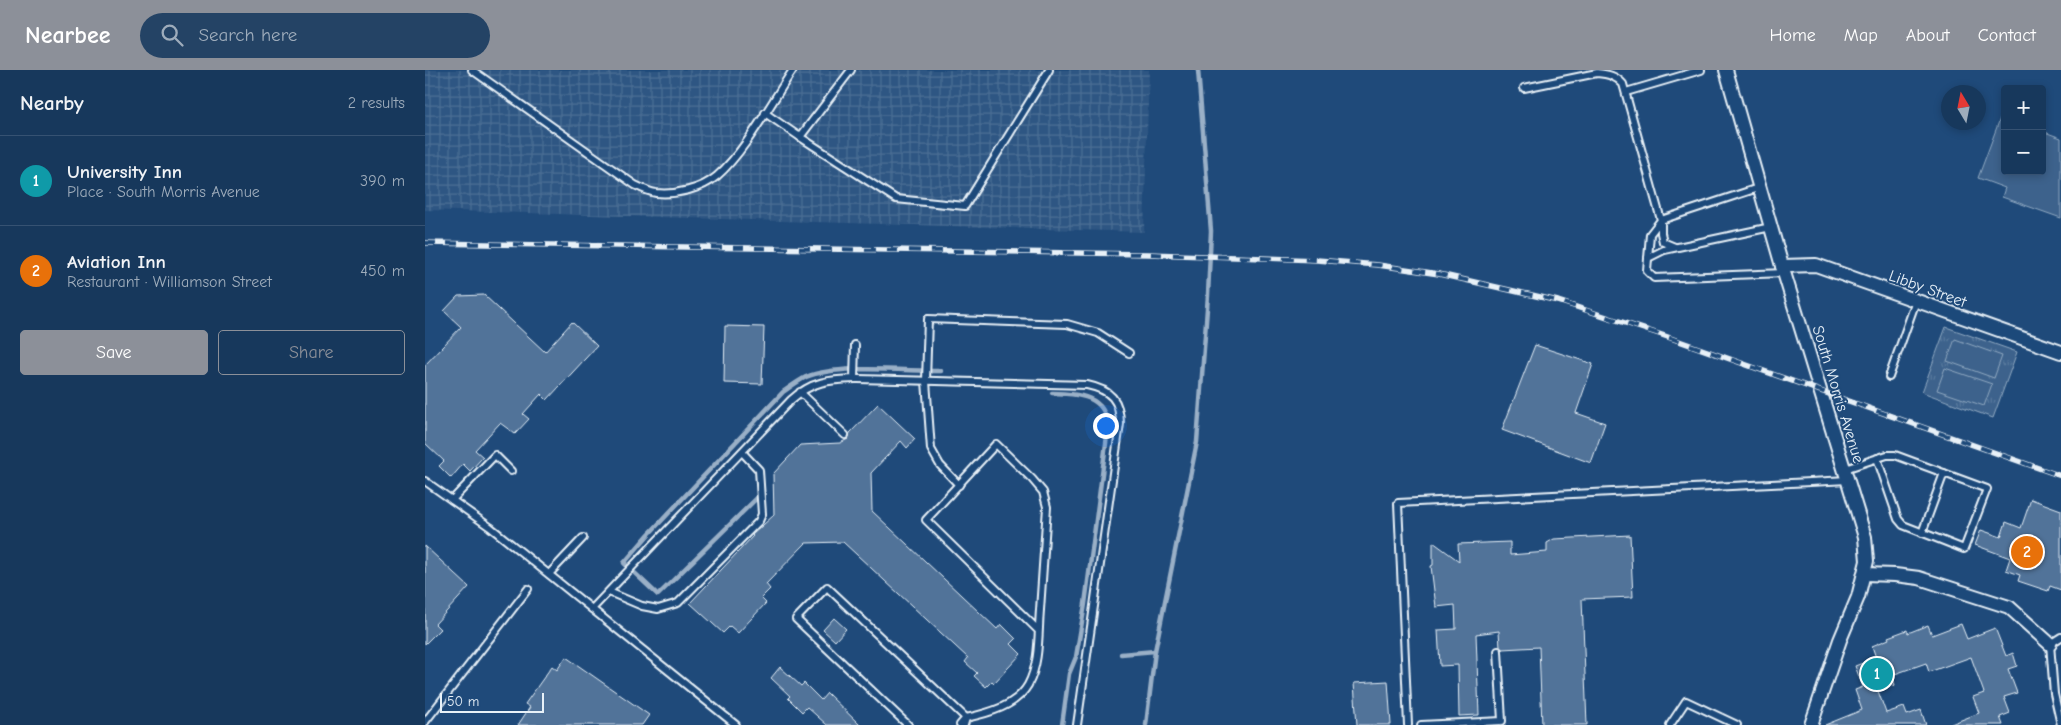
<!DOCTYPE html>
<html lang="en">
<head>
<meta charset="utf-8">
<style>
	body { margin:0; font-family:"Comic Neue",sans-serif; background:#244365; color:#f1f3f6 }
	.controls { position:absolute; right:15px; top:15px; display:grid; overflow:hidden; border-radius:5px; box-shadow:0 2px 8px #0003 }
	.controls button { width:45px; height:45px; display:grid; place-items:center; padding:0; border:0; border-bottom:1px solid #365272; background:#17385c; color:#f1f3f6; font:25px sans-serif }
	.compass { position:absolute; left:1516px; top:15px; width:45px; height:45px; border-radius:50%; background:#17385c; box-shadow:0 2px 8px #0003; rotate:350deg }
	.scale { position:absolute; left:15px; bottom:12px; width:104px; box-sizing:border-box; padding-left:5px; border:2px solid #e8f1f8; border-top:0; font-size:14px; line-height:18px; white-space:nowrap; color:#e8f1f8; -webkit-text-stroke:4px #1f4a7a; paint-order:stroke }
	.you { position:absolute; left:680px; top:355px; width:18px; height:18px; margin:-12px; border:4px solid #fff; border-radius:50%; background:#1a73e8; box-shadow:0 0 0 8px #1a73e833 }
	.badge { display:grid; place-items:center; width:32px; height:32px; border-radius:50%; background:#8c9099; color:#fff; font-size:16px; font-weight:700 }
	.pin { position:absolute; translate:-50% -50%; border:2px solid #fff; box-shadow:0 1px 5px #0006 }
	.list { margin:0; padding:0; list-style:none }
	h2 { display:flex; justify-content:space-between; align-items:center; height:65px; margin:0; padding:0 20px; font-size:21px }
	h2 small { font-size:16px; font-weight:400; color:#9eacbb }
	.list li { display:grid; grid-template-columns:32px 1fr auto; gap:15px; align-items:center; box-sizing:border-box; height:90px; padding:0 20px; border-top:1px solid #365272 }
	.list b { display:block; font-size:19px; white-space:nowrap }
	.list p { margin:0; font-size:16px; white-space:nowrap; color:#9eacbb }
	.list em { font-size:16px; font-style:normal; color:#9eacbb }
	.actions { display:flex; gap:10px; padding:15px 20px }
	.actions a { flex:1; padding:11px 0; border:1px solid #8c9099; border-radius:5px; text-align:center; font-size:18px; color:#8c9099 }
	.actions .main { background:#8c9099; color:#fff }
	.icon { flex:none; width:28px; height:28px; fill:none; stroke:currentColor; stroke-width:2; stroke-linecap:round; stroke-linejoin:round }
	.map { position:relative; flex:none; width:1636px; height:655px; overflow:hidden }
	header { display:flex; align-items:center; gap:30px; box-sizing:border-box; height:70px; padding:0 25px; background:#8c9099; color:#fff }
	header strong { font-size:24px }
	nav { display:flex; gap:28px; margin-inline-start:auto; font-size:18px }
	.search { width:350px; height:45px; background:#244365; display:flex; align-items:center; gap:12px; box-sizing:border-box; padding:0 18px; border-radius:28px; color:#9eacbb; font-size:19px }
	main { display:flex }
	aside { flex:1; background:#17385c }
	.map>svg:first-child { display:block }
</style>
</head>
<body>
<header>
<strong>Nearbee</strong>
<div class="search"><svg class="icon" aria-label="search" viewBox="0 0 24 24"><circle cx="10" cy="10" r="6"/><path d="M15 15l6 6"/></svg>Search here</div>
<nav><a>Home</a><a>Map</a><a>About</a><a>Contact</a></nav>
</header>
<main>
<aside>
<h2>Nearby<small>2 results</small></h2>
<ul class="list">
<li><span class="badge" style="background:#0f9aa8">1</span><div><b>University Inn</b><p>Place · South Morris Avenue</p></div><em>390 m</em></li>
<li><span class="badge" style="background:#e8710a">2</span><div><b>Aviation Inn</b><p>Restaurant · Williamson Street</p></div><em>450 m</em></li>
</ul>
<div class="actions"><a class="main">Save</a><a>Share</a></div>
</aside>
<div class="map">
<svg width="1636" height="655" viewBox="0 0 1636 655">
	<defs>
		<pattern id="industrial-grid" width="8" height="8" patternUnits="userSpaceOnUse" patternTransform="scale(1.25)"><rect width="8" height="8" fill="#2e5683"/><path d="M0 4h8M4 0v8" fill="none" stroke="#4c6f95"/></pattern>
		<pattern id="park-tufts" width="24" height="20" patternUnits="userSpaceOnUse" patternTransform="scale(1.25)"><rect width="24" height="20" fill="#3c628c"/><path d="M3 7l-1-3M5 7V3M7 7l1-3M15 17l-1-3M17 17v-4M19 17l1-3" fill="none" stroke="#58799d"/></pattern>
	</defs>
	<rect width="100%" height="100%" fill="#1f4a7a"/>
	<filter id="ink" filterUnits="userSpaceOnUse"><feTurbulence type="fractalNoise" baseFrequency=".02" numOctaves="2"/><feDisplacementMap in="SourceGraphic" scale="10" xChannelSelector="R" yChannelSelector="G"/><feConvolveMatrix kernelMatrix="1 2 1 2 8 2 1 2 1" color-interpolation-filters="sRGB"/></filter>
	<g filter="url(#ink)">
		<!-- industrial -->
		<path fill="url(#industrial-grid)" d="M0,0H724L719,162L0,140Z"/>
		<!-- park -->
		<path fill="url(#park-tufts)" stroke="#92aac2" d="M1521,257L1592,282L1568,348L1497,322Z"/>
		<!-- pitch -->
		<g fill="#3c628c" stroke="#92aac2">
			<path d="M1576,46L1580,48V101H1617V61L1636,68V148L1577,127L1580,118L1553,108Z"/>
			<path d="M1530,269L1577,286L1569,308L1522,291Z"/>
			<path d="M1520,298L1567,314L1559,336L1512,320Z"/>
		</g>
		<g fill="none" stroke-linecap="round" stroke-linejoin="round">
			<!-- stream -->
			<g stroke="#9ab0c7" stroke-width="4.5">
				<path d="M627,323C654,324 681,325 683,358L660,534L651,587L644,604L637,655"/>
				<path d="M335,425L233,525L199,493L224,464L358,322C365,317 373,311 381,307C414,294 479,301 516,301"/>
				<path d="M696,584L730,581"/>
				<path d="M721,655L730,581L772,372L783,225L786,161L773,0"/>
			</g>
		</g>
		<!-- building -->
		<g fill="#517399" stroke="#e8f1f8">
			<path d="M59,225L120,282L147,252L172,276L122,330L116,324L98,344L104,349L90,364L75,353L50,380L58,387L45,401L38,394L26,408L14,396L19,391L0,373V295L36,257L19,241L33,226Z"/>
			<path d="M300,256L339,257L337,314L299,313Z"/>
			<path d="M1110,275L1168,294L1151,343L1180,353L1166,393L1077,360Z"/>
			<path d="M453,334L490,369L482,378L476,371L446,403L447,441L572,559L576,554L591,569L586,574L596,584L569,613L567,611L561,617L549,606L552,603L540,592L543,588L418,472L381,473L341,514L345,519L336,528L341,533L313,563L305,556L298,563L265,533L328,466L327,465L349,445L348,404L375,375L415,373L423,369L425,363Z"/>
			<path d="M1606,429L1636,440V520L1625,516L1623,521L1593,511L1595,505L1581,500L1585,488L1550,475L1556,460L1576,467L1581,452L1596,458Z"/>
			<path d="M1205,465L1208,527L1157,529L1162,655H1117L1114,577L1077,579L1075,577L1074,561L1051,564L1054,645L1034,646L1033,595L1015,596L1013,560L1031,559L1030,535L1011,537L1006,496L1008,495V472L1034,491L1033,474L1085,472V485L1122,482V473L1129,469Z"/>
			<path d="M0,476L44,517L10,554L15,559L0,574Z"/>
			<path d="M409,548L421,559L410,571L398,560Z"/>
			<path d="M1536,554L1542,569L1570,558L1581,586L1588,583L1592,596L1583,599L1592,623L1579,627L1585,643L1575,647L1578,655H1526V654L1554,643L1548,627L1559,623L1546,587L1504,602L1501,593L1467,605L1470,615L1453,621L1461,643L1479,637L1482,645L1496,640L1501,655H1400L1437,640L1430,620L1438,617L1430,596L1451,588L1447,576L1464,569L1463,567L1482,560L1483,563L1503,555L1507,565Z"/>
			<path d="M141,587L224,645L217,655H93L105,637L100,634L127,596L132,600Z"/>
			<path d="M355,597L376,616L379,613L396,630L402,623L435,655H402L382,637L377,642L363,628L365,626L346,608Z"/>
			<path d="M963,611L966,655H932L929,613Z"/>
		</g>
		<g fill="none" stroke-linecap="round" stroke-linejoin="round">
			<defs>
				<g id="lane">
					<path d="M47,0L210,115C216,118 224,122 231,123C251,125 277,119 292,106C320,82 347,31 368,0"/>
					<path d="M1099,18L1172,3C1183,4 1191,6 1198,14L1236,150L1225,164L1222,201L1229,208L1360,203"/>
					<path d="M1201,22L1276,0"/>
					<path d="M340,43L375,67L426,0"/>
					<path d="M375,67L471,129L540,136L624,0"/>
					<path d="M1250,177L1238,172L1236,163V150L1336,117"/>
					<path d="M1223,188L1239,180L1346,157"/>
					<path d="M1464,307L1491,231"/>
					<path d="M429,309L430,275"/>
					<path d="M375,322L420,365"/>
					<path d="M1420,399L1462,385H1470L1562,419L1539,479L1478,455L1473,449L1452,388"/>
					<path d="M0,411L65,457L311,655"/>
					<path d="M534,415L515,395L506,379L501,311L503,249L642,254L673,263L704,283"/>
					<path d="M27,430L70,385L86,401"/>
					<path d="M1497,463L1519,403"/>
					<path d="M124,504L158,468"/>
					<path d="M184,522L217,536L233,539L253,533L334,451L337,444L334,400L317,382"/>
					<path d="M167,539L366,330C388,310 405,310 433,309L662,315C686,320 695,330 695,354L652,655"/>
					<path d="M0,652L103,519"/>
					<path d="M483,655L371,549L402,517L541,648L535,655"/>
					<path d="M539,655L541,648C564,643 591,636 603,615C615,593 613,564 615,540C617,506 620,471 622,437L618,422L607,409L571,374L501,450L613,560"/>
					<path d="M983,655L973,433L1423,410"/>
					<path d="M996,655L1077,651L1073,581"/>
					<path d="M1245,655L1261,631L1312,655"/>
					<path d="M1636,655L1629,624L1625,574L1636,567"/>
				</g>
				<g id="street">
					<path d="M1301,0L1357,196L1440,467L1442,491L1433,527L1415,570L1386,655"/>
					<path d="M1357,196L1391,195L1636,282"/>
					<path d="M1439,504L1470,505L1494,508L1584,537L1625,574"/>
				</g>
			</defs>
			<!-- lane casing -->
			<use href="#lane" stroke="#e8f1f8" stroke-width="10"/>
			<!-- street casing -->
			<use href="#street" stroke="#e8f1f8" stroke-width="16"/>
			<!-- lane -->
			<use href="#lane" stroke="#1f4a7a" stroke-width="6"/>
			<!-- street -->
			<use href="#street" stroke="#1f4a7a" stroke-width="12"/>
			<defs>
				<path id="rail" d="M0,173L724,184L892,190L953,195L1014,204L1133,231L1237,265L1636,406"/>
			</defs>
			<!-- rail casing -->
			<use href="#rail" stroke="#e8f1f8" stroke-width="5.5"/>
			<!-- rail -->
			<use href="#rail" stroke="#1f4a7a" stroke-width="4" stroke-dasharray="11" stroke-linecap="butt"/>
		</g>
	</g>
	<g text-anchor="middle" stroke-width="4" stroke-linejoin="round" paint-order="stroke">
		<!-- street labels -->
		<g font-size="16" fill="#e8f1f8" stroke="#1f4a7a">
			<text transform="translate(1503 218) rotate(20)" y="6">Libby Street</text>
			<text transform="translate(1414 324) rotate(73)" y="6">South Morris Avenue</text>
		</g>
	</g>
</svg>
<div class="controls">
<button>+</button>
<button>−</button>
</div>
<svg class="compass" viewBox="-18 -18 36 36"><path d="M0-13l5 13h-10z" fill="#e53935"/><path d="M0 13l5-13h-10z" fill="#9eacbb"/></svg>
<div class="scale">50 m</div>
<div class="you"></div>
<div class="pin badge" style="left:1452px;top:604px;background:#0f9aa8">1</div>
<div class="pin badge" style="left:1602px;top:482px;background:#e8710a">2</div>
</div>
</main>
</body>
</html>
